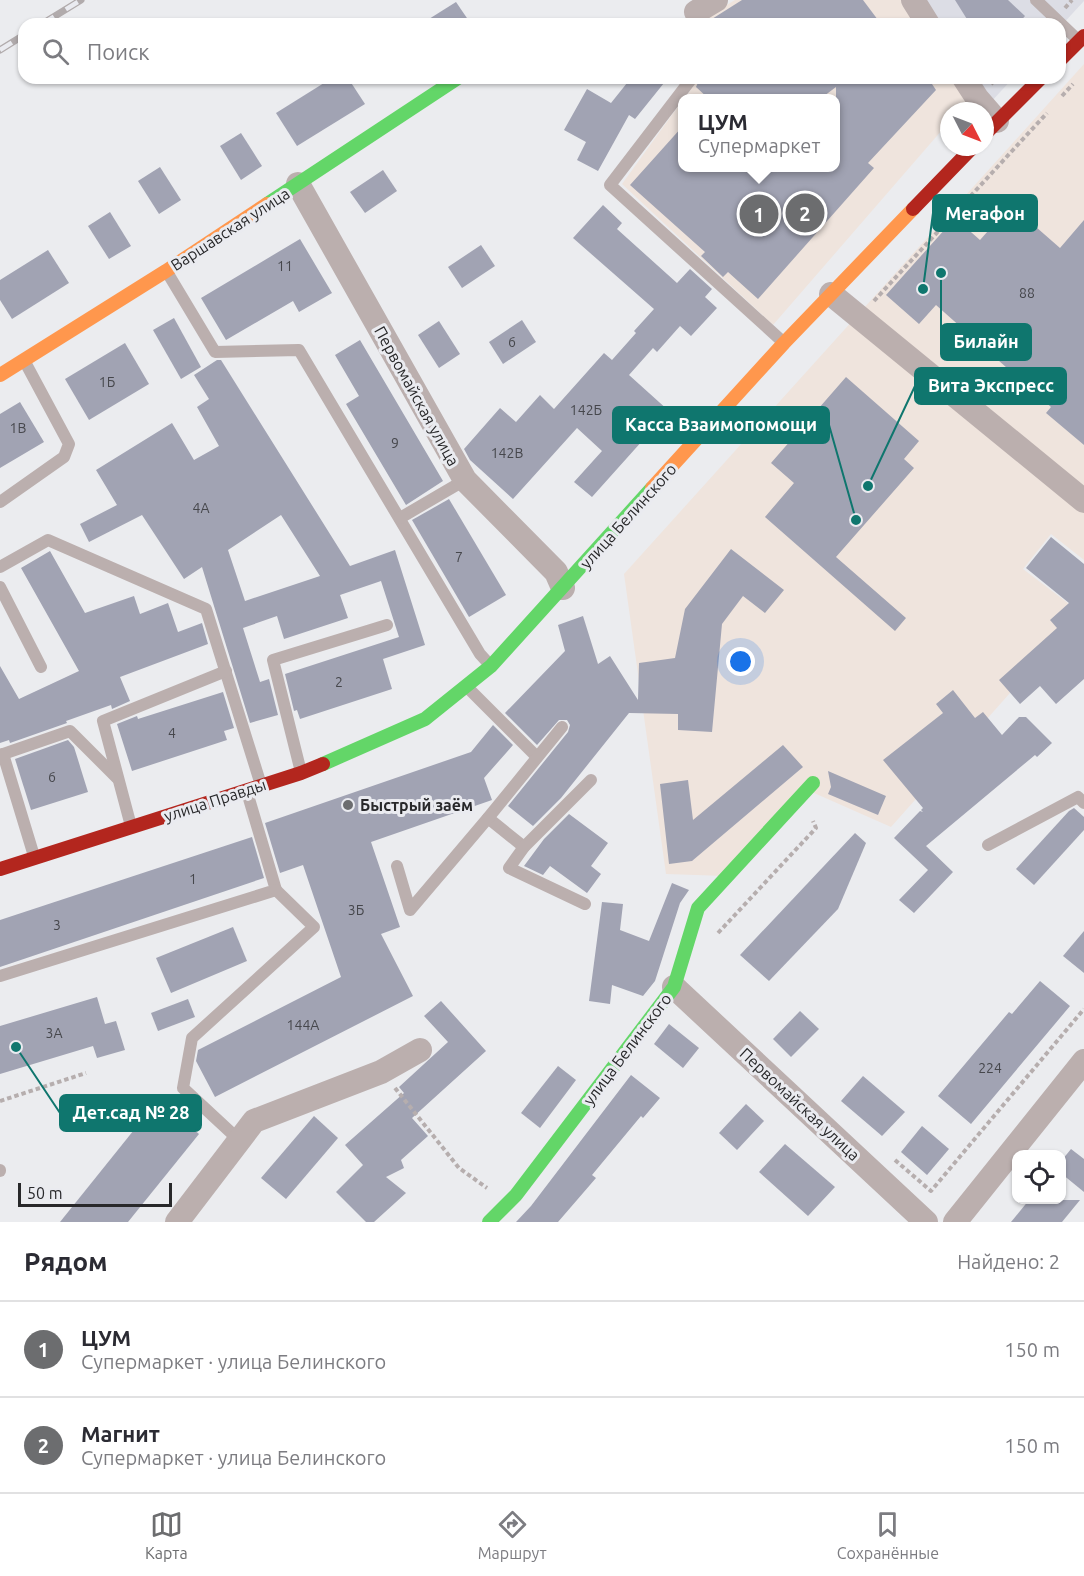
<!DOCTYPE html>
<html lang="ru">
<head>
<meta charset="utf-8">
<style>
	body { margin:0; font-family:Ubuntu,sans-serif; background:#f7f7f7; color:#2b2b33 }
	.controls { position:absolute; right:18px; bottom:18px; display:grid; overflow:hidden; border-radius:12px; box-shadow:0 2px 4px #0004 }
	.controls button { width:54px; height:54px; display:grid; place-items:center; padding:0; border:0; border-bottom:2px solid #e1e1e2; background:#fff; color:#2b2b33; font:30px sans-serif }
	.compass { position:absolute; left:940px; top:102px; width:54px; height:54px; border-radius:50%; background:#fff; box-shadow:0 2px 4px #0004; rotate:132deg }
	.scale { position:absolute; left:18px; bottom:15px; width:154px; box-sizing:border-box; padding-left:6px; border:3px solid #28282a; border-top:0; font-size:16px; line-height:21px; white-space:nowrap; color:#28282a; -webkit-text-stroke:4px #eaebf0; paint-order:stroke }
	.you { position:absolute; left:741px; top:662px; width:21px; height:21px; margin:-15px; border:4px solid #fff; border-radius:50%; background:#1a73e8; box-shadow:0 0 0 9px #1a73e833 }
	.badge { display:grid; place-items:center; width:39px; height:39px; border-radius:50%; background:#6c6d6f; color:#fff; font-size:20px; font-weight:700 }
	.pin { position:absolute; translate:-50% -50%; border:3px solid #fff; box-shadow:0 2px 6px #0006 }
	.popup { position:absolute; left:678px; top:94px; width:162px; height:78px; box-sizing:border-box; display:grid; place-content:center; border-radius:12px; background:#fff; filter:drop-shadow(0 2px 4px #0005); font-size:20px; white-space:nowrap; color:#7c7c81 }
	.popup b { font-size:22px; color:#2b2b33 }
	.popup::after { content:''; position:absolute; left:50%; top:100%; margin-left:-12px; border:12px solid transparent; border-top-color:#fff }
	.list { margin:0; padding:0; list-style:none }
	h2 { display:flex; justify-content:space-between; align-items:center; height:78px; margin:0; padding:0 24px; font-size:26px }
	h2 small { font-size:20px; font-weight:400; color:#7c7c81 }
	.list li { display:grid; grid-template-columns:39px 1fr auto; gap:18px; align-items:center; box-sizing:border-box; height:96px; padding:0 24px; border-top:2px solid #e1e1e2 }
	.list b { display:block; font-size:22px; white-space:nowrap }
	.list p { margin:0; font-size:20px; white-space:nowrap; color:#7c7c81 }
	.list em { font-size:20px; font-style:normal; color:#7c7c81 }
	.icon { flex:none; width:33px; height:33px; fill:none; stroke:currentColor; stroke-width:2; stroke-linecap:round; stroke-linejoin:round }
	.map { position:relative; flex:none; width:1084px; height:1222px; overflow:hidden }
	.search { position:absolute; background:#fff; box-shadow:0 2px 4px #0004; left:18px; right:18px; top:18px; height:66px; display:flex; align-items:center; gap:15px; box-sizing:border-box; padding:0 21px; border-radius:18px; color:#7c7c81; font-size:22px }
	.sheet { height:270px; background:#fff }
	nav { display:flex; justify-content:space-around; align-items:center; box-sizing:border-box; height:84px; border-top:2px solid #e1e1e2; background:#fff; font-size:16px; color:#7c7c81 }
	nav a { display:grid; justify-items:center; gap:3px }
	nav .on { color:#6c6d6f }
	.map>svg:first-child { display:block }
</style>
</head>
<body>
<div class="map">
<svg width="1084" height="1222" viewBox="0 0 1084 1222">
	<rect width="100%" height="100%" fill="#ebecef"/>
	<!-- commercial -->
	<g fill="#efe4dd">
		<path d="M735,0H902L919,24H695Z"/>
		<path d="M1084,64V560L1051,534L1023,569L1081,613L891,827L805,789L725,876L666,874L624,574Z"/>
		<path d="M699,78H957L971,97L959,111H949V122L773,325L622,184L682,101V168H836V98H685Z"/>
	</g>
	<!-- built -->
	<g fill="#dcdde5">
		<path d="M923,0H1084V1L1060,27V24H937Z"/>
		<path d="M970,78H1013L990,103Z"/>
	</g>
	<!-- building -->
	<g fill="#a1a3b3" fill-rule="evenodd">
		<path d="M742,0H863L881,24H704Z"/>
		<path d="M955,0H1008L1025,16L1018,24H970Z"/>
		<path d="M456,2L471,24H421Z"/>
		<path d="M332,78H348L365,104L297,146L276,113Z"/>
		<path d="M631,78H668L635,119L629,115L598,171L577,160L586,142L564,130L587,89L611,103Z"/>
		<path d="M700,78H928L936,90L868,163L874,168L758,299L728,272L723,277L701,256L705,252L630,185L682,127V168H836V87L820,99H709L696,87Z"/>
		<path d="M241,133L262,166L241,180L220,146Z"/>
		<path d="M160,167L181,200L159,214L138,181Z"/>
		<path d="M383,170L397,191L365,213L350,192Z"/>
		<path d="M603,205L622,223L617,229L677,283L690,269L712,289L705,297L717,308L691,336L680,326L657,352L653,348L629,375L669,411L592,497L574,482L602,451L577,428L513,499L470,460L464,449L500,408L516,422L540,395L554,409L604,353L612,360L636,333L634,331L654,309L573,238Z"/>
		<path d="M1011,205L1060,248L1084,220V445L1046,413L1051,407L936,305L919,324L886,295L955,218L980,240Z"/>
		<path d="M110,212L131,246L109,259L88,226Z"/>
		<path d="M300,239L332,293L299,312L293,301L226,340L201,298Z"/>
		<path d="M481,245L495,266L462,288L448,267Z"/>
		<path d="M48,250L69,283L12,319L0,300V280Z"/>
		<path d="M174,318L201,367L181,379L153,330Z"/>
		<path d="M522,320L536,342L503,364L489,342Z"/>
		<path d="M439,321L460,354L439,368L418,335Z"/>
		<path d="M360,340L443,481L406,505L346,404L359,396L335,355Z"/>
		<path d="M125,343L149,384L89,420L65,379Z"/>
		<path d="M217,360H221L350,566L395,550L425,645L383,659L392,689L300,719L297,710L294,711L285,674L399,637L381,581L340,595L348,618L284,639L277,616L243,628L260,682L269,679L278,715L250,723L202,567L184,579L142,515L89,542L80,524L117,505L96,470L172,423L194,460L219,446L197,407L209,399L194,375ZM281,515L320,576L245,601L228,550Z"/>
		<path d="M846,377L919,441L904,459L914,468L836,557L906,618L895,631L765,517L794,483L771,463Z"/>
		<path d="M20,402L44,442L0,468V414Z"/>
		<path d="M449,499L506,595L469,617L412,520Z"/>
		<path d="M1051,537L1084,564V679L1056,704L1040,686L1020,704L999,680L1057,628L1050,620L1069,603L1026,568Z"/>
		<path d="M731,549L784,590L765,613L743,596L722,624L712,732L678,730V714L629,713L561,798L533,826L508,806L568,732L570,725L567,720H559L537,745L505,713L565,651L558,625L583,616L598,664L610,656L638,700L639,663L675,658L685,609Z"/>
		<path d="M50,551L85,613L134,596L140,614L168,603L178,632L202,623L208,644L120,677L130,701L112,709L111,705L66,721L67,723L10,743L9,740L0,743V666L19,699L79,671L21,568Z"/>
		<path d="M953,690L975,718L983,712L1002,735L1019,717H1026L1052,743L1037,757L1035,755L926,846L953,872L914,913L899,900L928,870L894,838L920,811L923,812L921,810L923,808L883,760L943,713L936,704Z"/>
		<path d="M223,692L234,728L224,731L227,740L132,771L117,724L137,716L138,719Z"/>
		<path d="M493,725L513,745L484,778L492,800L371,842L400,927L381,934L413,996L215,1097L196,1061L198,1050L341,977L303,865L280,873L265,823L471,752Z"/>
		<path d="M68,740L74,747L88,792L31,810L15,759Z"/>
		<path d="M783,745L803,767L692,861L669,864L660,784L688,780L693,820Z"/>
		<path d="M828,771L886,796L878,815L828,794L831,787Z"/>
		<path d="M1074,808L1084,817V830L1034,885L1016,869L1069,811Z"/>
		<path d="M569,814L608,843L591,866L601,874L587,893L550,866L543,875L524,866L544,839Z"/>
		<path d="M855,833L866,843L838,909L769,981L740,955Z"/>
		<path d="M252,837L264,878L0,967V920Z"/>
		<path d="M672,883L689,890L680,903L655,981L643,996L612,985L610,1004L589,1001L602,902L623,904L620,930L649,941Z"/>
		<path d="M233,927L247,961L171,993L156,958Z"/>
		<path d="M1084,931V973L1063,956Z"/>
		<path d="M1040,981L1070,1006L971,1124L938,1096L1009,1012L1012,1014Z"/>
		<path d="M97,997L105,1024L116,1021L125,1050L97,1058L93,1046L0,1074V1026Z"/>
		<path d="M188,999L195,1017L158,1031L151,1013Z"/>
		<path d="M441,1001L486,1051L412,1118L428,1136L401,1160L404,1168L386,1177L406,1193L374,1222H366L336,1192L363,1165L345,1145L404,1093L399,1087L448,1042L424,1016Z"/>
		<path d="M800,1011L819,1029L791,1057L773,1039Z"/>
		<path d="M669,1024L699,1048L683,1068L654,1044Z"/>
		<path d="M558,1066L576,1080L540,1128L521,1113Z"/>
		<path d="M631,1075L660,1098L643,1118L641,1116L592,1175L596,1178L558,1222H516L531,1206Z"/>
		<path d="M863,1076L905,1112L882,1136L841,1101Z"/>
		<path d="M158,1100L199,1134L128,1222H60Z"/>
		<path d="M746,1104L764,1121L737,1150L719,1133Z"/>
		<path d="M314,1116L338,1138L286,1199L261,1178Z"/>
		<path d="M922,1126L949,1149L927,1175L901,1152Z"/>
		<path d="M785,1144L835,1187L808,1216L759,1172Z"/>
		<path d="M1071,1149L1084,1159V1192L1062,1174V1160Z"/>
		<path d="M1029,1200H1080L1062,1222H1011Z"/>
	</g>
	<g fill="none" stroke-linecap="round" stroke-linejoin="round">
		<!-- path -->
		<g stroke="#b6aeae" stroke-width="4" stroke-dasharray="4.5 3" stroke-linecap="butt">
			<path d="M1065,8L1072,0"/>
			<path d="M991,84L997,78"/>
			<path d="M1062,96L1073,84"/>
			<path d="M874,301L1047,113"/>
			<path d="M718,933L816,828L813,821"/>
			<path d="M395,1088L459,1168L487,1188"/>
			<path d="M0,1101L86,1073"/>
			<path d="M895,1160L931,1191L1084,1009"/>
		</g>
		<!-- lane -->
		<g stroke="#bbafae" stroke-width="12">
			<path d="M1036,0L1078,40"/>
			<path d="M692,78L610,185L783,342"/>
			<path d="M167,272L215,352L299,350L480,654L490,665"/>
			<path d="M0,502L64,457L69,444L25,362"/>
			<path d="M400,518L465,480"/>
			<path d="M0,567L48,540L206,609L261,785"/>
			<path d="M0,587L41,667"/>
			<path d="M467,687L537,757"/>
			<path d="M3,754L34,856"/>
			<path d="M0,755L70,731L117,778"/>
			<path d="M301,772L273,660L387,625"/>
			<path d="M488,818L524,847"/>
			<path d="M131,826L103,721L226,671"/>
			<path d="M988,845L1078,797L1084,803"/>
			<path d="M397,866L410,910L488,818L562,727"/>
			<path d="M585,904L509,868L524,847L591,780"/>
			<path d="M0,976L276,890L247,792"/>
			<path d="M239,1140L183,1088L192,1038L314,927L276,890"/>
			<path d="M0,1171V1170"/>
		</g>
		<!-- street -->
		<g stroke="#bbafae" stroke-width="24">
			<path d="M913,0L928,24"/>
			<path d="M696,12L716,0"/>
			<path d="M964,78L977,98L997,121"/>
			<path d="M298,184L465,480L556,572L563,588"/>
			<path d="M831,294L1084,501"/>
			<path d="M674,987L926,1222"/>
			<path d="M177,1222L254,1121L381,1072L420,1050"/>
			<path d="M955,1222L1084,1061"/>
		</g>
		<!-- fast -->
		<g stroke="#63d668" stroke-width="14">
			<path d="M267,204L458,78"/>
			<path d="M323,764L425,719L491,666L652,488"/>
			<path d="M489,1222L516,1195L674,987L698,908L813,783"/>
		</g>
		<!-- slow -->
		<g stroke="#ff974d" stroke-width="14">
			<path d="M0,375L166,271L267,204"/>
			<path d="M652,488L784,343L913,209"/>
		</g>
		<!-- jam -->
		<g stroke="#b3261e" stroke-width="14">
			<path d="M1060,60L1084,36"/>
			<path d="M985,134L1041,78"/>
			<path d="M913,209L973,147"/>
			<path d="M0,869L301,773L323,764"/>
		</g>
		<defs>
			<g id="rail">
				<path d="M42,24L81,0"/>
				<path d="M0,50L24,35"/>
			</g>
		</defs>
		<!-- rail casing -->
		<use href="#rail" stroke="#b1abac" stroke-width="7"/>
		<!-- rail -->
		<use href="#rail" stroke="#eaebf0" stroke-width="4.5" stroke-dasharray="14" stroke-linecap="butt"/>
	</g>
	<!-- markers -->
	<circle fill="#6c6d6f" stroke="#eaebf0" stroke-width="2" cx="348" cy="805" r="6"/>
	<g text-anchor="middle" stroke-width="6" stroke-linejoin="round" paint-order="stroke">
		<!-- number labels -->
		<g font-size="14" fill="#46474c">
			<text x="285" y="271">11</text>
			<text x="1027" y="298">88</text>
			<text x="512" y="347">6</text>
			<text x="107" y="387">1Б</text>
			<text x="586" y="415">142Б</text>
			<text x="18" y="433">1В</text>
			<text x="395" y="448">9</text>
			<text x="507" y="458">142В</text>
			<text x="201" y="513">4А</text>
			<text x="459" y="562">7</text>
			<text x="339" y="687">2</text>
			<text x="172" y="738">4</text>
			<text x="52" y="782">6</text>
			<text x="193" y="884">1</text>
			<text x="356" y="915">3Б</text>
			<text x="57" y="930">3</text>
			<text x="303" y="1030">144А</text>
			<text x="54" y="1038">3А</text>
			<text x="990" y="1073">224</text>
		</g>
		<!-- street labels -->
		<g font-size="16" fill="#28282a" stroke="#eaebf0">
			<text transform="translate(230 229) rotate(-33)" y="6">Варшавская улица</text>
			<text transform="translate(417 396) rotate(61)" y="6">Первомайская улица</text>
			<text transform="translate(628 516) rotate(-48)" y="6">улица Белинского</text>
			<text transform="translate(215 800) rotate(-18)" y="6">улица Правды</text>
			<text transform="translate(627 1049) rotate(-53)" y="6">улица Белинского</text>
			<text transform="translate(800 1104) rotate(43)" y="6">Первомайская улица</text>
		</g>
		<!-- poi labels -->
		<g font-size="16" font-weight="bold" fill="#28282a" stroke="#eaebf0" text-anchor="start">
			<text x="360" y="811">Быстрый заём</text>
		</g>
	</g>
	<!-- callouts -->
	<path fill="none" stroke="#0f766e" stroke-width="2" d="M923 289L933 213M941 273L941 342M868 486L915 386M856 520L829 425M16 1047L60 1113"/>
	<g fill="#0f766e" stroke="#eaebf0" stroke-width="2">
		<circle cx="923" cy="289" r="6"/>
		<circle cx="941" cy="273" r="6"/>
		<circle cx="868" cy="486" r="6"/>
		<circle cx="856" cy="520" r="6"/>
		<circle cx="16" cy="1047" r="6"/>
	</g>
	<g fill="#0f766e" stroke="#0f766e" stroke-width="2">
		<rect x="933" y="195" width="104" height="36" rx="6"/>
		<rect x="941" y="324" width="90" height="36" rx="6"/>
		<rect x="915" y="368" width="151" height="36" rx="6"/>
		<rect x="613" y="407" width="216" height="36" rx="6"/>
		<rect x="60" y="1095" width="141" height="36" rx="6"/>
	</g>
	<g font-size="18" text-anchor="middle" font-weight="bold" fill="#fff">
		<text x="985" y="220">Мегафон</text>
		<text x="986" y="348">Билайн</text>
		<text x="991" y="392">Вита Экспресс</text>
		<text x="721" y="431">Касса Взаимопомощи</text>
		<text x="131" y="1119">Дет.сад № 28</text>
	</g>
</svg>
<div class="controls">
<button><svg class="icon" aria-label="locate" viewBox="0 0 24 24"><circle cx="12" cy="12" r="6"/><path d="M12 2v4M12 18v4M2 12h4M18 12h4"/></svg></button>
</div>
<svg class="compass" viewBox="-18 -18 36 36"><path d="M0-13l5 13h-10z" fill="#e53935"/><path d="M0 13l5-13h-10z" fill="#7c7c81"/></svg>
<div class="scale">50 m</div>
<div class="you"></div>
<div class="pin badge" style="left:759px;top:214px">1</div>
<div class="popup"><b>ЦУМ</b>Супермаркет</div>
<div class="pin badge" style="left:805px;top:213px">2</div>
<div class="search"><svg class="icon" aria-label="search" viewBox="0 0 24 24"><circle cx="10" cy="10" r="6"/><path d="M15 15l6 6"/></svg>Поиск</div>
</div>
<section class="sheet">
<h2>Рядом<small>Найдено: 2</small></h2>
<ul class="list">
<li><span class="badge">1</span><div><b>ЦУМ</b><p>Супермаркет · улица Белинского</p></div><em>150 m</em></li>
<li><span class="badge">2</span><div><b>Магнит</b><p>Супермаркет · улица Белинского</p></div><em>150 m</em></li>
</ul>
</section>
<nav>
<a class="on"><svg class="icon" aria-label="map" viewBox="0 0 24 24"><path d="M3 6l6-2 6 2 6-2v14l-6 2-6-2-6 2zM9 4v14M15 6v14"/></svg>Карта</a>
<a><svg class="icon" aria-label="directions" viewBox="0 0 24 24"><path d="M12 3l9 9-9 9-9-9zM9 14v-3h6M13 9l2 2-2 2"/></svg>Маршрут</a>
<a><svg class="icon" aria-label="saved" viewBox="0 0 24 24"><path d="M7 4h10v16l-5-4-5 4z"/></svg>Сохранённые</a>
</nav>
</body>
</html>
